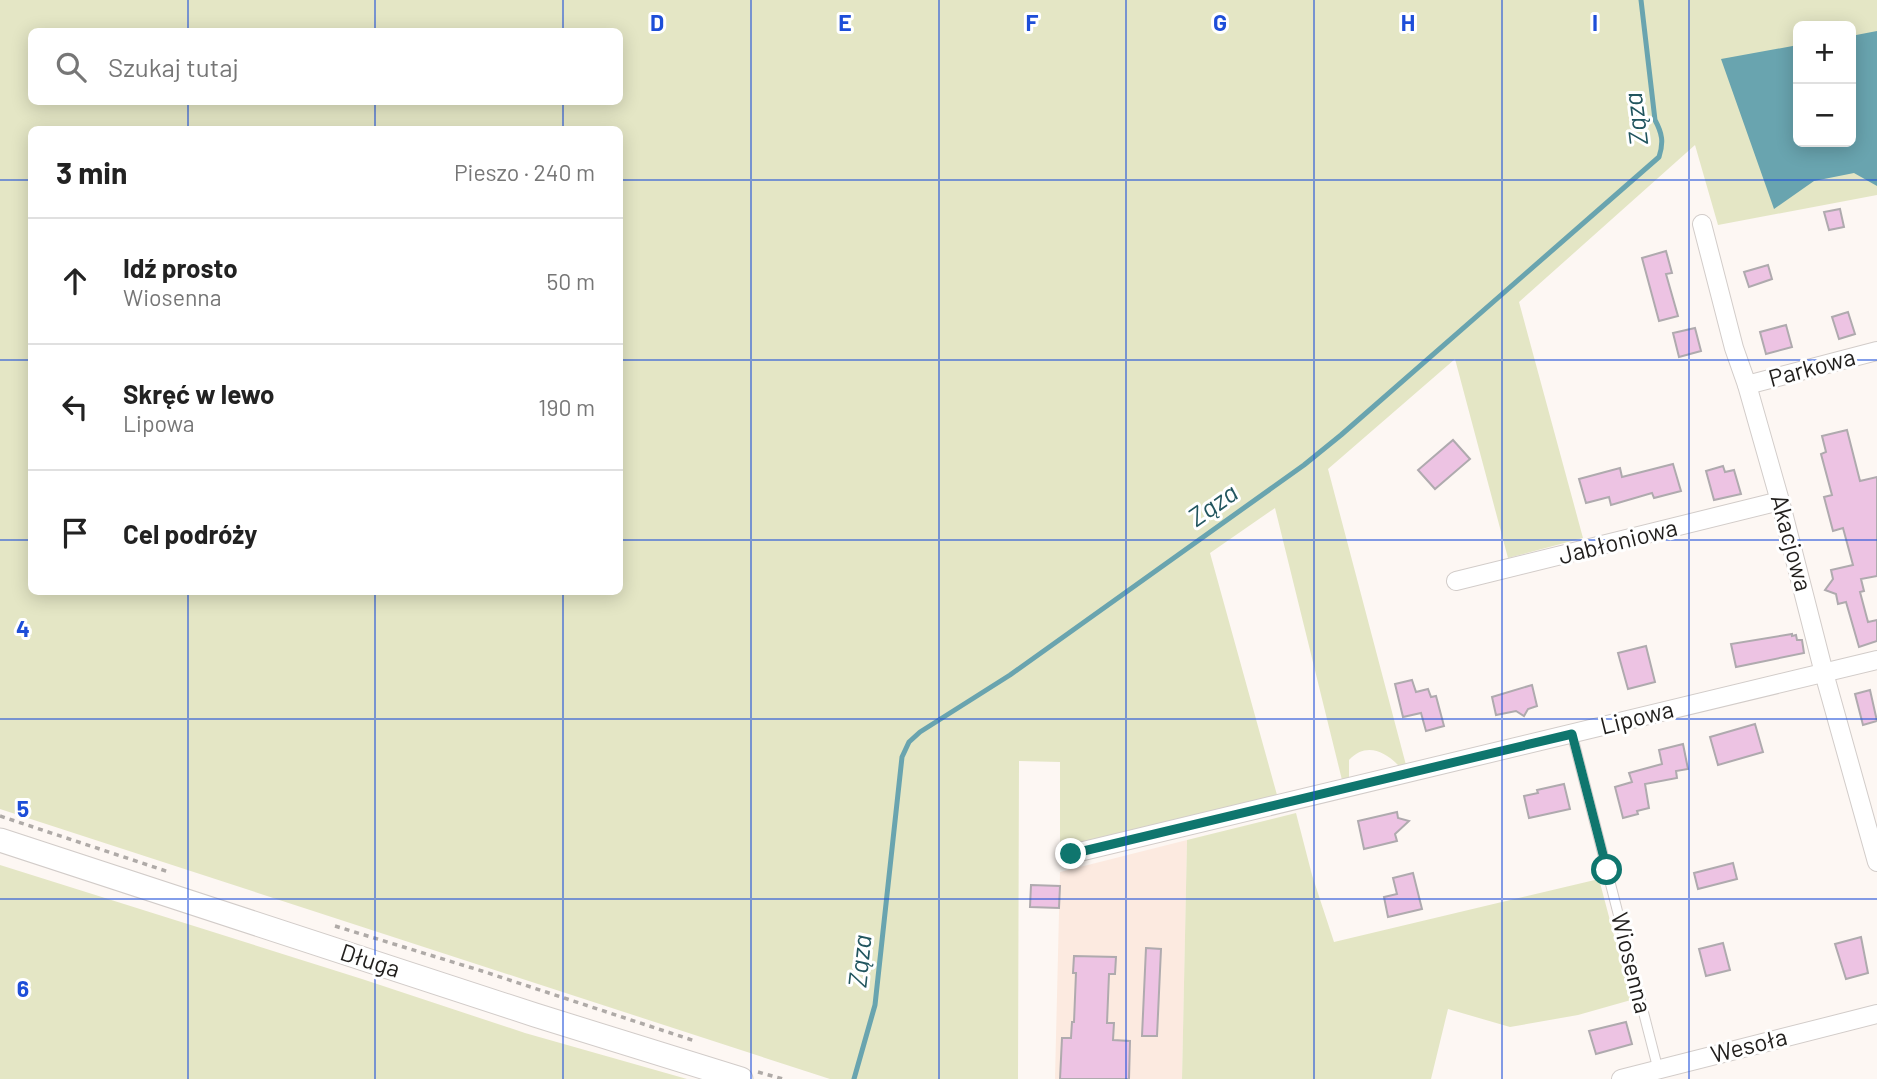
<!DOCTYPE html>
<html lang="pl">
<head>
<meta charset="utf-8">
<style>
	body { margin:0; font-family:Barlow,sans-serif; background:#f2f2f2; color:#222 }
	.controls { position:absolute; right:21px; top:21px; display:grid; overflow:hidden; border-radius:10px; box-shadow:0 4px 18px #0003 }
	.controls button { width:63px; height:63px; display:grid; place-items:center; padding:0; border:0; border-bottom:2px solid #e0e0e0; background:#fff; color:#222; font:35px sans-serif }
	.stop { position:absolute; width:21px; height:21px; margin:-16px; border:5px solid #0f766e; border-radius:50%; background:#fff }
	.stop.end { background:#0f766e; border-color:#fff; box-shadow:0 2px 7px #0008 }
	.list { margin:0; padding:0; list-style:none }
	h2 { display:flex; justify-content:space-between; align-items:center; height:91px; margin:0; padding:0 28px; font-size:30px }
	h2 small { font-size:23px; font-weight:400; color:#767676 }
	.list li { display:grid; grid-template-columns:46px 1fr auto; gap:21px; align-items:center; box-sizing:border-box; height:126px; padding:0 28px; border-top:2px solid #e0e0e0 }
	.list b { display:block; font-size:26px; white-space:nowrap }
	.list p { margin:0; font-size:23px; white-space:nowrap; color:#767676 }
	.list em { font-size:23px; font-style:normal; color:#767676 }
	.icon { flex:none; width:38px; height:38px; fill:none; stroke:currentColor; stroke-width:2; stroke-linecap:round; stroke-linejoin:round }
	.map { position:relative; flex:none; width:1877px; height:1079px; overflow:hidden }
	.search { position:absolute; background:#fff; box-shadow:0 4px 18px #0003; left:28px; top:28px; width:595px; height:77px; display:flex; align-items:center; gap:18px; box-sizing:border-box; padding:0 24px; border-radius:10px; color:#767676; font-size:26px }
	.panel { position:absolute; background:#fff; box-shadow:0 4px 18px #0003; left:28px; top:126px; width:595px; height:469px; border-radius:10px }
	.map>svg:first-child { display:block }
</style>
</head>
<body>
<div class="map">
<svg width="1877" height="1079" viewBox="0 0 1877 1079">
	<rect width="100%" height="100%" fill="#fdf7f3"/>
	<!-- industrial -->
	<path fill="#fceae0" d="M1187,840L1182,1079H1055L1060,872Z"/>
	<!-- green -->
	<g fill="#e4e6c5" fill-rule="evenodd">
		<path d="M0,0H1877V195L1718,225L1695,145L1519,302L1583,538L1508,558L1455,359L1328,469L1406,765L1400,767C1385,751 1366,742 1349,760V779L1342,780L1275,508L1210,553L1277,795L1060,848V762L1019,761L1018,1079H830L0,809ZM1798,26H1851V142H1798ZM32,32H620V102H32ZM32,130H620V592H32Z"/>
		<path d="M1296,813L1312,875L1334,942L1599,879L1631,1000L1578,1015L1510,1027L1448,1009L1431,1079H1182L1187,840Z"/>
		<path d="M0,865L362,979L525,1033L687,1079H0Z"/>
	</g>
	<!-- water -->
	<path fill="#69a4af" d="M1877,31V186L1854,173L1814,181L1774,209L1721,59L1798,45V142H1851V36Z"/>
	<g fill="none" stroke-linecap="round" stroke-linejoin="round">
		<!-- stream -->
		<path stroke="#69a4af" stroke-width="5" d="M854,1079L875,1005L902,757L909,742L920,732L1010,675L1304,465L1341,435L1659,157C1664,142 1662,133 1655,120L1641,0"/>
	</g>
	<!-- building -->
	<g fill="#edc3e3" stroke="#afaaae" stroke-width="2">
		<path d="M1840,209L1844,227L1829,230L1824,212Z"/>
		<path d="M1666,251L1672,273L1666,274L1678,316L1659,321L1642,258Z"/>
		<path d="M1768,265L1772,279L1749,287L1744,272Z"/>
		<path d="M1848,312L1855,334L1839,339L1832,317Z"/>
		<path d="M1786,325L1792,347L1766,354L1760,332Z"/>
		<path d="M1695,328L1701,351L1679,357L1673,333Z"/>
		<path d="M1847,430L1860,481L1877,477V576L1861,579L1864,591L1860,592L1868,622L1877,620V641L1859,647L1846,602L1838,604L1836,594L1825,590L1833,579L1831,570L1853,565L1843,528L1833,531L1824,497L1832,495L1821,454L1826,452L1822,436Z"/>
		<path d="M1453,440L1470,459L1435,489L1418,470Z"/>
		<path d="M1673,464L1681,491L1654,498L1652,493L1611,505L1609,497L1586,503L1579,479L1620,468L1622,477Z"/>
		<path d="M1723,466L1725,472L1734,470L1741,494L1714,500L1706,471Z"/>
		<path d="M1792,634V636L1796,635L1797,640H1802L1804,653L1736,667L1731,644Z"/>
		<path d="M1646,646L1655,682L1628,689L1618,653Z"/>
		<path d="M1412,680L1416,692L1428,689L1431,697L1436,696L1444,726L1426,731L1421,713L1403,717L1395,684Z"/>
		<path d="M1532,685L1537,706L1528,709L1524,716L1516,711L1496,715L1492,697Z"/>
		<path d="M1870,690L1877,721L1863,725L1855,694Z"/>
		<path d="M1755,724L1763,752L1718,765L1710,737Z"/>
		<path d="M1683,744L1688,769L1676,771L1677,778L1645,784L1649,808L1637,811L1638,814L1623,818L1615,787L1632,782L1629,773L1662,764L1659,750Z"/>
		<path d="M1564,784L1570,809L1529,818L1524,796L1538,793L1537,790Z"/>
		<path d="M1397,812L1398,818L1409,821L1395,834L1397,841L1364,849L1358,821Z"/>
		<path d="M1733,863L1737,879L1698,889L1694,873Z"/>
		<path d="M1413,873L1422,909L1388,917L1384,897L1397,894L1393,878Z"/>
		<path d="M1031,885L1060,886L1059,908L1030,907Z"/>
		<path d="M1861,937L1868,973L1846,979L1835,944Z"/>
		<path d="M1723,943L1730,970L1706,976L1699,949Z"/>
		<path d="M1146,948L1161,949L1157,1036H1142Z"/>
		<path d="M1074,956L1116,957L1115,974H1109L1107,1023H1114L1113,1040L1130,1041L1129,1079H1060L1062,1038H1071L1072,1022H1074L1076,973H1073Z"/>
		<path d="M1626,1022L1632,1044L1596,1054L1589,1031Z"/>
	</g>
	<g fill="none" stroke-linecap="round" stroke-linejoin="round">
		<defs>
			<path id="service" d="M1572,734L1658,1069"/>
			<g id="minor">
				<path d="M1702,224L1734,348L1747,385L1780,501L1824,673L1877,862"/>
				<path d="M1747,385L1877,351"/>
				<path d="M1456,581L1780,501"/>
				<path d="M1071,854L1877,660"/>
				<path d="M1621,1079L1877,1014"/>
			</g>
			<path id="tertiary" d="M0,840L535,1015L741,1079"/>
		</defs>
		<!-- service casing -->
		<use href="#service" stroke="#d2ccc9" stroke-width="11"/>
		<!-- minor casing -->
		<use href="#minor" stroke="#d2ccc9" stroke-width="20"/>
		<!-- tertiary casing -->
		<use href="#tertiary" stroke="#d2ccc9" stroke-width="25"/>
		<!-- path -->
		<g stroke="#afaaa7" stroke-width="3.5" stroke-dasharray="5 5" stroke-linecap="butt">
			<path d="M0,816L169,872"/>
			<path d="M335,926L482,971L695,1041"/>
			<path d="M758,1072L783,1079"/>
		</g>
		<!-- service -->
		<use href="#service" stroke="#fff" stroke-width="9"/>
		<!-- minor -->
		<use href="#minor" stroke="#fff" stroke-width="18"/>
		<!-- tertiary -->
		<use href="#tertiary" stroke="#fff" stroke-width="23"/>
	</g>
	<g fill="none" stroke-linecap="round" stroke-linejoin="round">
		<!-- route -->
		<path stroke="#0f766e" stroke-width="9" d="M1071,854L1572,734L1607,870"/>
	</g>
	<!-- grid -->
	<path fill="none" stroke="#1d4ed8" stroke-width="2" stroke-opacity="0.55" d="M188,0V32M375,0V32M563,0V32M751,0V1079M939,0V1079M1126,0V1079M1314,0V1079M1502,0V1079M1689,0V1079M188,102V130M375,102V130M563,102V130M0,180H32M620,180H1877M0,360H32M620,360H1877M0,540H32M620,540H1877M188,592V1079M375,592V1079M563,592V1079M0,719H1877M0,899H1877"/>
	<g text-anchor="middle" stroke-width="6" stroke-linejoin="round" paint-order="stroke">
		<!-- street labels -->
		<g font-size="24" fill="#211f1d" stroke="#fff">
			<text transform="translate(1812 368) rotate(-15)" y="8">Parkowa</text>
			<text transform="translate(1618 542) rotate(-14)" y="8">Jabłoniowa</text>
			<text transform="translate(1791 543) rotate(75)" y="8">Akacjowa</text>
			<text transform="translate(1637 718) rotate(-14)" y="8">Lipowa</text>
			<text transform="translate(370 961) rotate(18)" y="8">Długa</text>
			<text transform="translate(1631 963) rotate(76)" y="8">Wiosenna</text>
			<text transform="translate(1749 1046) rotate(-14)" y="8">Wesoła</text>
		</g>
		<!-- water labels -->
		<g font-size="26" font-style="italic" fill="#21555e" stroke="#fff">
			<text transform="translate(1636 119) rotate(-97)" y="9">Ząza</text>
			<text transform="translate(1213 505) rotate(-35)" y="9">Ząza</text>
			<text transform="translate(860 961) rotate(-84)" y="9">Ząza</text>
		</g>
	</g>
	<g font-size="23" text-anchor="middle" font-weight="bold" fill="#1d4ed8" stroke="#fff" stroke-width="6" stroke-linejoin="round" paint-order="stroke">
		<text x="657" y="31">D</text>
		<text x="845" y="31">E</text>
		<text x="1032" y="31">F</text>
		<text x="1220" y="31">G</text>
		<text x="1408" y="31">H</text>
		<text x="1595" y="31">I</text>
		<text x="23" y="637">4</text>
		<text x="23" y="817">5</text>
		<text x="23" y="997">6</text>
	</g>
</svg>
<div class="controls">
<button>+</button>
<button>−</button>
</div>
<div class="stop" style="left:1607px;top:870px"></div>
<div class="stop end" style="left:1071px;top:854px"></div>
<div class="search"><svg class="icon" aria-label="search" viewBox="0 0 24 24"><circle cx="10" cy="10" r="6"/><path d="M15 15l6 6"/></svg>Szukaj tutaj</div>
<section class="panel">
<h2>3 min<small>Pieszo · 240 m</small></h2>
<ul class="list">
<li><svg class="icon" aria-label="ahead" viewBox="0 0 24 24"><path d="M12 20V5M6 11l6-6 6 6"/></svg><div><b>Idź prosto</b><p>Wiosenna</p></div><em>50 m</em></li>
<li><svg class="icon" aria-label="left" viewBox="0 0 24 24"><path d="M17 20v-9H6M10 6l-5 5 5 5"/></svg><div><b>Skręć w lewo</b><p>Lipowa</p></div><em>190 m</em></li>
<li><svg class="icon" aria-label="arrive" viewBox="0 0 24 24"><path d="M6 21V4h12l-3 4 3 4H6"/></svg><div><b>Cel podróży</b></div></li>
</ul>
</section>
</div>
</body>
</html>
